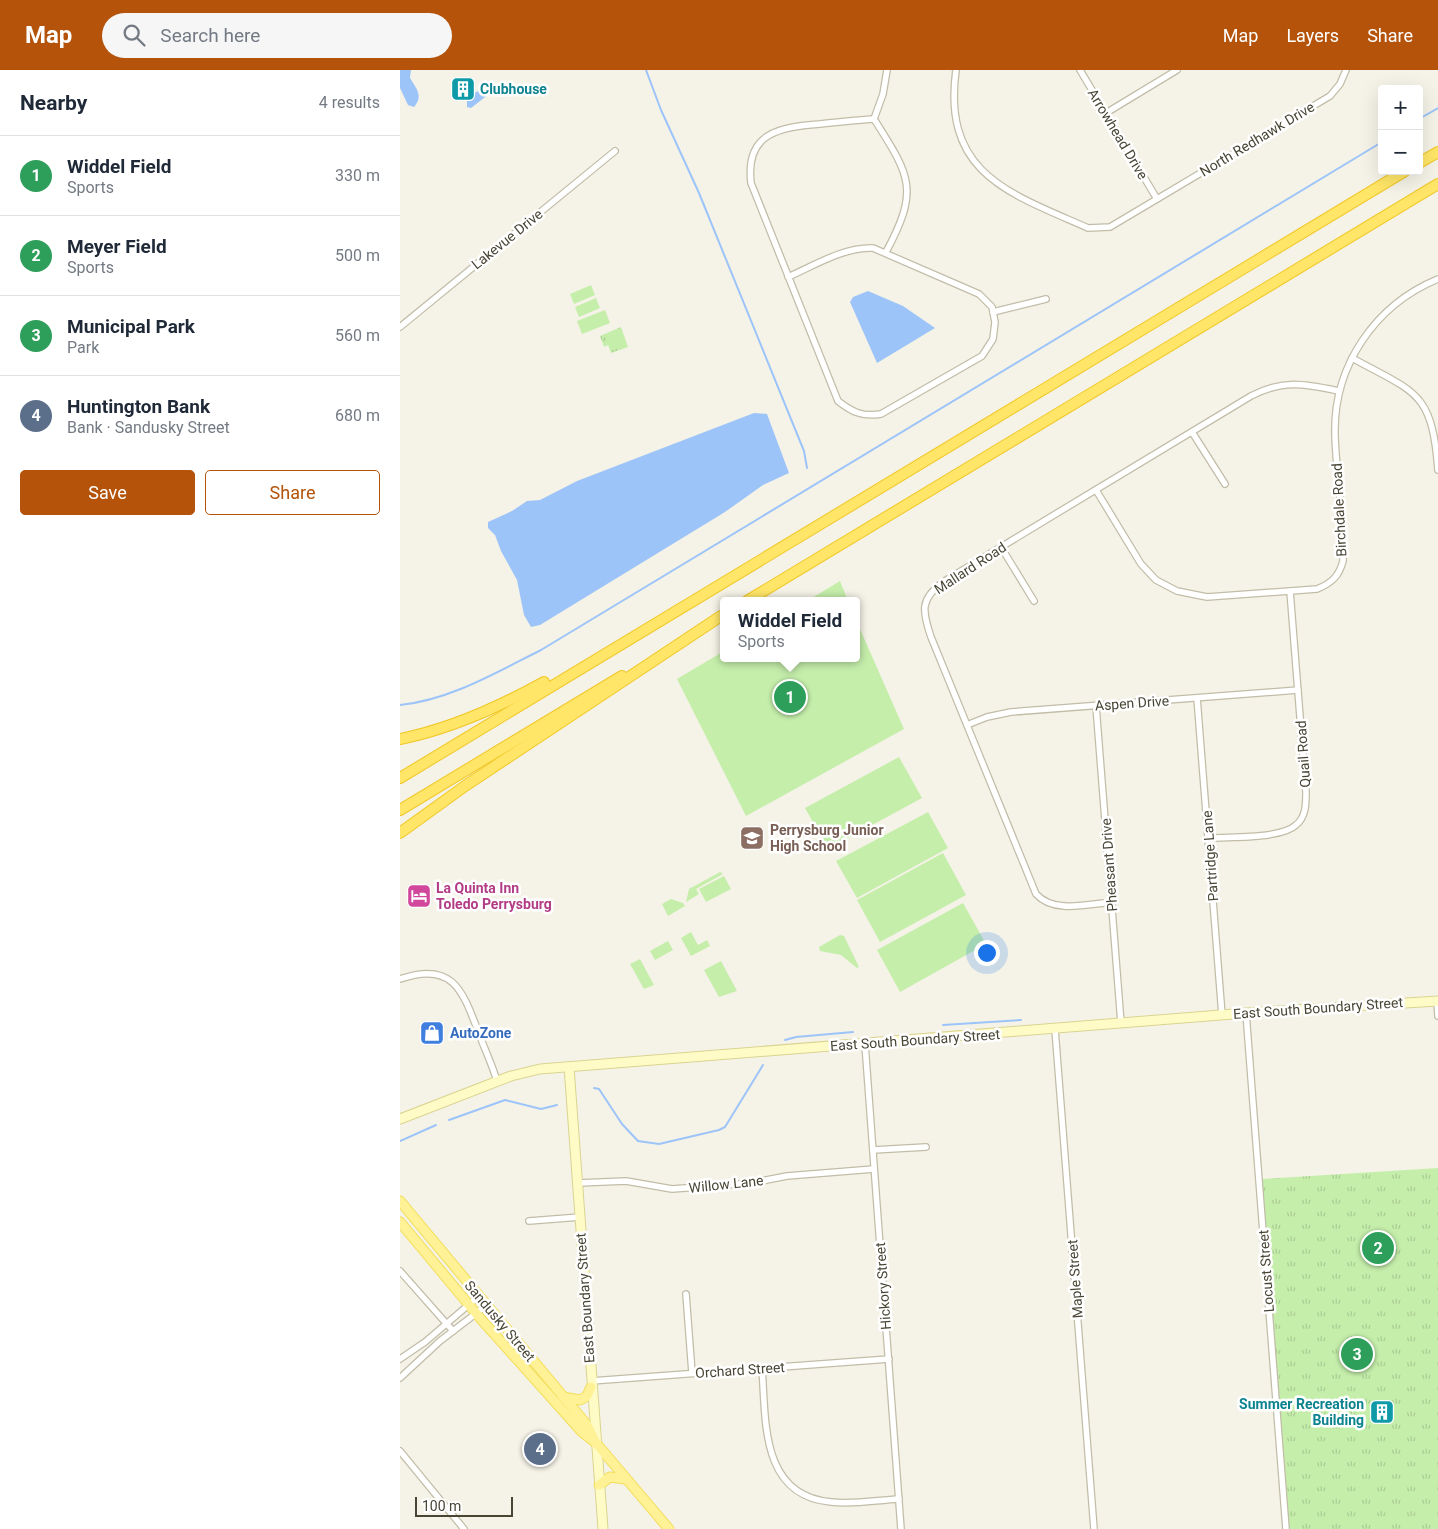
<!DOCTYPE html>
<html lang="en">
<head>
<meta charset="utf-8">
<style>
	body { margin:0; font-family:Roboto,sans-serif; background:#f6f6f7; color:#1f2937 }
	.controls { position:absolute; right:15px; top:15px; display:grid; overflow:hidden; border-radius:5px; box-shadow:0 5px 20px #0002 }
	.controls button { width:45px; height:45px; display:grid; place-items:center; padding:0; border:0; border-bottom:1px solid #e0e1e3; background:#fff; color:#1f2937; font:25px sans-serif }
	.scale { position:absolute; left:15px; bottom:12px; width:98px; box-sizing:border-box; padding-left:5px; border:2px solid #494535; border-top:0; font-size:14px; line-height:18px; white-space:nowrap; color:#494535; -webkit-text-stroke:4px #fff; paint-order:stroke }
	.you { position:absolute; left:586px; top:882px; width:18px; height:18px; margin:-12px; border:4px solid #fff; border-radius:50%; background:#1a73e8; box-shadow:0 0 0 8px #1a73e833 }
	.badge { display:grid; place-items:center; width:32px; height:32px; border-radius:50%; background:#b45309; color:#fff; font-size:16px; font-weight:700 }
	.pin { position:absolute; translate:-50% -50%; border:2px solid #fff; box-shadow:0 1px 5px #0006 }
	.popup { position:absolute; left:320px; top:527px; width:140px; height:65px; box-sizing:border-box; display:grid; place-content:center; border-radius:5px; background:#fff; filter:drop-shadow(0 1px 4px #0005); font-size:16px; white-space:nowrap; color:#747a83 }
	.popup b { font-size:19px; color:#1f2937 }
	.popup::after { content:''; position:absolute; left:50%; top:100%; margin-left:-10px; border:10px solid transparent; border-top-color:#fff }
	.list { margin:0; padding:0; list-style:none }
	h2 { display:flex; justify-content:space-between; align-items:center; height:65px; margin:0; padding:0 20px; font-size:21px }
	h2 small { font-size:16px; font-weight:400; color:#747a83 }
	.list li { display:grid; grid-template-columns:32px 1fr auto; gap:15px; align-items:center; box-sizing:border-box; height:80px; padding:0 20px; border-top:1px solid #e0e1e3 }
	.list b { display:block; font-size:19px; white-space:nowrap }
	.list p { margin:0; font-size:16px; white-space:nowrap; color:#747a83 }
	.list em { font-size:16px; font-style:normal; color:#747a83 }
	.actions { display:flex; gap:10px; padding:15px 20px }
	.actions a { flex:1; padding:11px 0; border:1px solid #b45309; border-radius:5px; text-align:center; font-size:18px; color:#b45309 }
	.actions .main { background:#b45309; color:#fff }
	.icon { flex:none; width:28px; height:28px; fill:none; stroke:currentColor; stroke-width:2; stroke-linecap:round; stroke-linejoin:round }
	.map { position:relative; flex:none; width:1038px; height:1459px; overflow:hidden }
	header { display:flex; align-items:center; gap:30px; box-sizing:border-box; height:70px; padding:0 25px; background:#b45309; color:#fff }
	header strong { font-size:24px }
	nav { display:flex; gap:28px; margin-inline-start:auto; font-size:18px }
	.search { width:350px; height:45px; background:#f6f6f7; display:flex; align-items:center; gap:12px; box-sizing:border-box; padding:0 18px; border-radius:28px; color:#747a83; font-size:19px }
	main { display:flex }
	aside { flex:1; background:#fff }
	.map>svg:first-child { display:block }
</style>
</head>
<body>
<header>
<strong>Map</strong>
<div class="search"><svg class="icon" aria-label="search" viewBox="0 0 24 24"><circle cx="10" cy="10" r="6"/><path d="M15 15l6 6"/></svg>Search here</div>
<nav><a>Map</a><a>Layers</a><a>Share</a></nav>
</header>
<main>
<aside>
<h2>Nearby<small>4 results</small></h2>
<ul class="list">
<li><span class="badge" style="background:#2e9e5b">1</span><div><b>Widdel Field</b><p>Sports</p></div><em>330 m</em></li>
<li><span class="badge" style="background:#2e9e5b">2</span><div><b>Meyer Field</b><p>Sports</p></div><em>500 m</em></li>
<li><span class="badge" style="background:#2e9e5b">3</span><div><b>Municipal Park</b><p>Park</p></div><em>560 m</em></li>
<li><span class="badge" style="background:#5c6f8a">4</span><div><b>Huntington Bank</b><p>Bank · Sandusky Street</p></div><em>680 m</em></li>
</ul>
<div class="actions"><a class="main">Save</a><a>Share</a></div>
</aside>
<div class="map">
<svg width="1038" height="1459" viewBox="0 0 1038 1459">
	<defs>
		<pattern id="park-tufts" width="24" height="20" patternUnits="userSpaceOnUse" patternTransform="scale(1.25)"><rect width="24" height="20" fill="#c5eeab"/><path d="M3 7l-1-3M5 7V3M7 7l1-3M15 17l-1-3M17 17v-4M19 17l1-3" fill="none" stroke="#abcd94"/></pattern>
	</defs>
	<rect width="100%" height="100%" fill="#f5f3e7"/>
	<!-- grass -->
	<g fill="#c5eeab">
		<path d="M191,215L195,225L174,234L170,224Z"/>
		<path d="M196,228L200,238L179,247L175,237Z"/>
		<path d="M205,240L210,253L182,264L177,251Z"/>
		<path d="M440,511L448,531H407Z"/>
		<path d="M456,550L504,659L346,746L277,609L324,581V588H456Z"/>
		<path d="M499,687L522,728L428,779L405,738Z"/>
		<path d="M528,742L548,778L457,828L436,791Z"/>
		<path d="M543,783L566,825L480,872L457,830Z"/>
		<path d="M320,802L323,804L296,819L299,824L286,832L289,819Z"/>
		<path d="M324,806L331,819L306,832L299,819Z"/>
		<path d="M271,829L283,833L285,836L268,846L262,834Z"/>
		<path d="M563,833L586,874L500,922L477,880Z"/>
		<path d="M291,862L298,875L307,870L310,876L291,886L281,868Z"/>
		<path d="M440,865L444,866L459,897L457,898L441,885L420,881L419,877Z"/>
		<path d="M268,871L273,880L255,890L250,881Z"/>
		<path d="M240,889L254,915L244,919L230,894Z"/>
		<path d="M321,891L337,921L319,927L304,900Z"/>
	</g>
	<!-- park -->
	<g fill="url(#park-tufts)">
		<path d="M221,257L228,277L211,283L208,275L204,277L200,266Z"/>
		<path d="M1038,1098V1459H889L862,1109Z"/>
	</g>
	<!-- water -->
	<g fill="#9dc4f9">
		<path d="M0,0H11L10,8C16,18 24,26 14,37L8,35L0,18Z"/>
		<path d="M86,18L89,20V24L71,38L67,37V31L76,22Z"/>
		<path d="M468,221L503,236L535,258L477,293L450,232L453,227Z"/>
		<path d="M354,343L367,344L389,403L363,415L325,442L140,555L131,557L124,545L117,510L101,481L95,465L88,458V452L112,441L127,431L140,430L177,411Z"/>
	</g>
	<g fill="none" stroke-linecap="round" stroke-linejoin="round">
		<!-- stream -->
		<g stroke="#9dc4f9" stroke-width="2">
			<path d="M246,0L261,40L299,123L404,381L407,398"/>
			<path d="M1019,49L1038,38"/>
			<path d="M0,635C50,630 97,602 141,580L982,72"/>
			<path d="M543,955L621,950"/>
			<path d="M385,970L396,967L453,962"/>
			<path d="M194,1018L199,1019L222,1054L238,1071L259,1074L319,1060L325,1057L363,995"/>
			<path d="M49,1050L105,1030L141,1039L157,1035"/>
			<path d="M0,1071L36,1055"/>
		</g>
		<defs>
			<g id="street">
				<path d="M556,0C542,104 609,123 688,158L710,157L930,26L940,14L946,0"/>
				<path d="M680,0L757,129"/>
				<path d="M706,43L777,0"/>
				<path d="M474,49C510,106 520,119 486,182"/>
				<path d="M474,49L483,24L487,0"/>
				<path d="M388,207C415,195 444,177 473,178L579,224L592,237L595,252L593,269L582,286L481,344C462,347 452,342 438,331L351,113C345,63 379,57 420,54C438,52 456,50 474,49"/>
				<path d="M593,242L646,229"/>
				<path d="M0,257L215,81"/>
				<path d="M952,288C1016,323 1032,321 1038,400"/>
				<path d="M792,362L825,414"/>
				<path d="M696,420L741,494L756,510L777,521L807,527L917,519C932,513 939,506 943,491C945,449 936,407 935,365C933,296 975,235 1038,209"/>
				<path d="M601,477L634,531"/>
				<path d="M797,628L822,945"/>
				<path d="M696,636L721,953"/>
				<path d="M567,655L587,647L611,642L898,620"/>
				<path d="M808,768C829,767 881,769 896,755C906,747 906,734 906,722L890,521"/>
				<path d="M712,832C688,834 654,844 636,824L531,567C522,541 520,529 543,512L851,326C884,309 905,314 939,321"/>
				<path d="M0,909C52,891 62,919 78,961C84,978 92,994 97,1011"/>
				<path d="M1037,931L1038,946"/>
				<path d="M846,943L886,1459"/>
				<path d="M655,959L694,1459"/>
				<path d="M465,974L501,1459"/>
				<path d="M473,1080L526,1077"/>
				<path d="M178,1113L226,1111L272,1119L351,1113L387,1106L474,1099"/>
				<path d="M129,1151L180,1147"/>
				<path d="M0,1201L53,1261"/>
				<path d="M286,1224L292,1303"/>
				<path d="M0,1289L25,1272L79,1226"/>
				<path d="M362,1298C366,1350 360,1426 431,1432C453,1435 477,1430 499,1429"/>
				<path d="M0,1308L40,1271L87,1235"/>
				<path d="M191,1311L489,1289"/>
				<path d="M0,1381L64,1459"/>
			</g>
			<g id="secondary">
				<path d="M169,997L203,1459"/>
				<path d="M0,1049L111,1006L140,999L846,943L1038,931"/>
			</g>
			<g id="primary">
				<path d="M0,1131L187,1355L195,1371"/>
				<path d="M0,1152L80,1248L182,1362L196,1373L269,1459"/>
				<path d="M163,1327L180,1330L187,1326L191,1317"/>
				<path d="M199,1415L210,1407L225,1409"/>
			</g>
			<g id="highway">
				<path d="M1019,93L1038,82"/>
				<path d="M347,531L1038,114"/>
				<path d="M0,669C51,659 99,637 144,612"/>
				<path d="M0,708L1005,101"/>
				<path d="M0,740L222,606"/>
				<path d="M0,763L65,716L321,546"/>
			</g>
		</defs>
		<!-- street casing -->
		<use href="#street" stroke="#c2bda8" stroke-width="8"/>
		<!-- secondary casing -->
		<use href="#secondary" stroke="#dad491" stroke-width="11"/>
		<!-- primary casing -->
		<use href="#primary" stroke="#f2dd59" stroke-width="11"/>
		<!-- highway casing -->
		<use href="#highway" stroke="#f0c727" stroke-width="12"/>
		<!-- street -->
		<use href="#street" stroke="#fff" stroke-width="5.5"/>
		<!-- secondary -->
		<use href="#secondary" stroke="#fffbc7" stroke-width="9"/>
		<!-- primary -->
		<use href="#primary" stroke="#fff296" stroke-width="9"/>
		<!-- highway -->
		<use href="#highway" stroke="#ffe668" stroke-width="10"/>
	</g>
	<!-- icons -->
	<defs>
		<symbol id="building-square" viewBox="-11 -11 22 22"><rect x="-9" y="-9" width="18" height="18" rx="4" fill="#0f9aa8" stroke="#fff"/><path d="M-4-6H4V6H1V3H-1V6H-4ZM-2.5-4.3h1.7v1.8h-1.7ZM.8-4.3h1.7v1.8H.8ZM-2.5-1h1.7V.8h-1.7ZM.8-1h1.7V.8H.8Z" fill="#fff"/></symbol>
		<symbol id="school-square" viewBox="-11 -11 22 22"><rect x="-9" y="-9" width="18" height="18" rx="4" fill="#8d6e63" stroke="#fff"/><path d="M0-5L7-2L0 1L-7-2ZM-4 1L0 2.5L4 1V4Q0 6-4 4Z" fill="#fff"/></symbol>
		<symbol id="hotel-square" viewBox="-11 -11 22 22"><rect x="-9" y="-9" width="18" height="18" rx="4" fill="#d1479c" stroke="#fff"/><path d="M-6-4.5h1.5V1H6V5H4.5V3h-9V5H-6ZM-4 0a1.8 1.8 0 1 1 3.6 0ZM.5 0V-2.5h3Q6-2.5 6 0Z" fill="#fff"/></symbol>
		<symbol id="shop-square" viewBox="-11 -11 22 22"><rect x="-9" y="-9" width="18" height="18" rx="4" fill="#3f7fe0" stroke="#fff"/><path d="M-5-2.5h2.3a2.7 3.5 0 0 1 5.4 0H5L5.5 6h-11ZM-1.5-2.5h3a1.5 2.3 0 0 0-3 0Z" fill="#fff"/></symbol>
	</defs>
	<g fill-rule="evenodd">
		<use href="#building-square" x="49" y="5" width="28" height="28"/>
		<use href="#school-square" x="338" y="754" width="28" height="28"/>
		<use href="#hotel-square" x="5" y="812" width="28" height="28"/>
		<use href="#shop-square" x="18" y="949" width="28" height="28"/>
		<use href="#building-square" x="968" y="1328" width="28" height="28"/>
	</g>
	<g text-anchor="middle" stroke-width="5" stroke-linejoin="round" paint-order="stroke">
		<!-- culture labels -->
		<g font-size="14" font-weight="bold" fill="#0d838f" stroke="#fff" text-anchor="start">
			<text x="80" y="24">Clubhouse</text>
			<text x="964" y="1339" text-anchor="end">Summer Recreation<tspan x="964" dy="16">Building</tspan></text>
		</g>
		<!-- street labels -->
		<g font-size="14" fill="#494535" stroke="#fff">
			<text transform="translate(718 64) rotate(59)" y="5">Arrowhead Drive</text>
			<text transform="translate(857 69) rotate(-31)" y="5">North Redhawk Drive</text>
			<text transform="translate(107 169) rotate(-39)" y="5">Lakevue Drive</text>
			<text transform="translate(939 440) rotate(-93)" y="5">Birchdale Road</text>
			<text transform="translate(570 498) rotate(-33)" y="5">Mallard Road</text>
			<text transform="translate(732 633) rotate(-4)" y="5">Aspen Drive</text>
			<text transform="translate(903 684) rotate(-94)" y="5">Quail Road</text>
			<text transform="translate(810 786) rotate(-94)" y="5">Partridge Lane</text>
			<text transform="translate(709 795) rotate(-94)" y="5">Pheasant Drive</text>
			<text transform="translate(918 938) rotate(-4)" y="5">East South Boundary Street</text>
			<text transform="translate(515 970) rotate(-4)" y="5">East South Boundary Street</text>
			<text transform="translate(326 1114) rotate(-6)" y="5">Willow Lane</text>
			<text transform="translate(866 1201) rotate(-94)" y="5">Locust Street</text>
			<text transform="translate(675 1209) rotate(-94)" y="5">Maple Street</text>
			<text transform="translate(483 1216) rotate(-94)" y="5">Hickory Street</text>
			<text transform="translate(185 1228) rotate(-94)" y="5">East Boundary Street</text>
			<text transform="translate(100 1251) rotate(50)" y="5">Sandusky Street</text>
			<text transform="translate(340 1300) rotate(-4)" y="5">Orchard Street</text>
		</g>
		<!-- education labels -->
		<g font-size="14" font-weight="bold" fill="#785e54" stroke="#fff" text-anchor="start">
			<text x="370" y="765">Perrysburg Junior<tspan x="370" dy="16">High School</tspan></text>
		</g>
		<!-- hotel labels -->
		<g font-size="14" font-weight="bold" fill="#b23c85" stroke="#fff" text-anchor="start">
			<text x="36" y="823">La Quinta Inn<tspan x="36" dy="16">Toledo Perrysburg</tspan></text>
		</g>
		<!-- shop labels -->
		<g font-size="14" font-weight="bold" fill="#366cbe" stroke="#fff" text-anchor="start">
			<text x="50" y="968">AutoZone</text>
		</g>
	</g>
</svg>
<div class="controls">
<button>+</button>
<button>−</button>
</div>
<div class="scale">100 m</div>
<div class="you"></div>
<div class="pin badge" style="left:390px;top:627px;background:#2e9e5b">1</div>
<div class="popup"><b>Widdel Field</b>Sports</div>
<div class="pin badge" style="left:978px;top:1178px;background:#2e9e5b">2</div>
<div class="pin badge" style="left:957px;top:1284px;background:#2e9e5b">3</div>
<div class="pin badge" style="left:140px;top:1379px;background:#5c6f8a">4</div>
</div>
</main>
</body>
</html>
